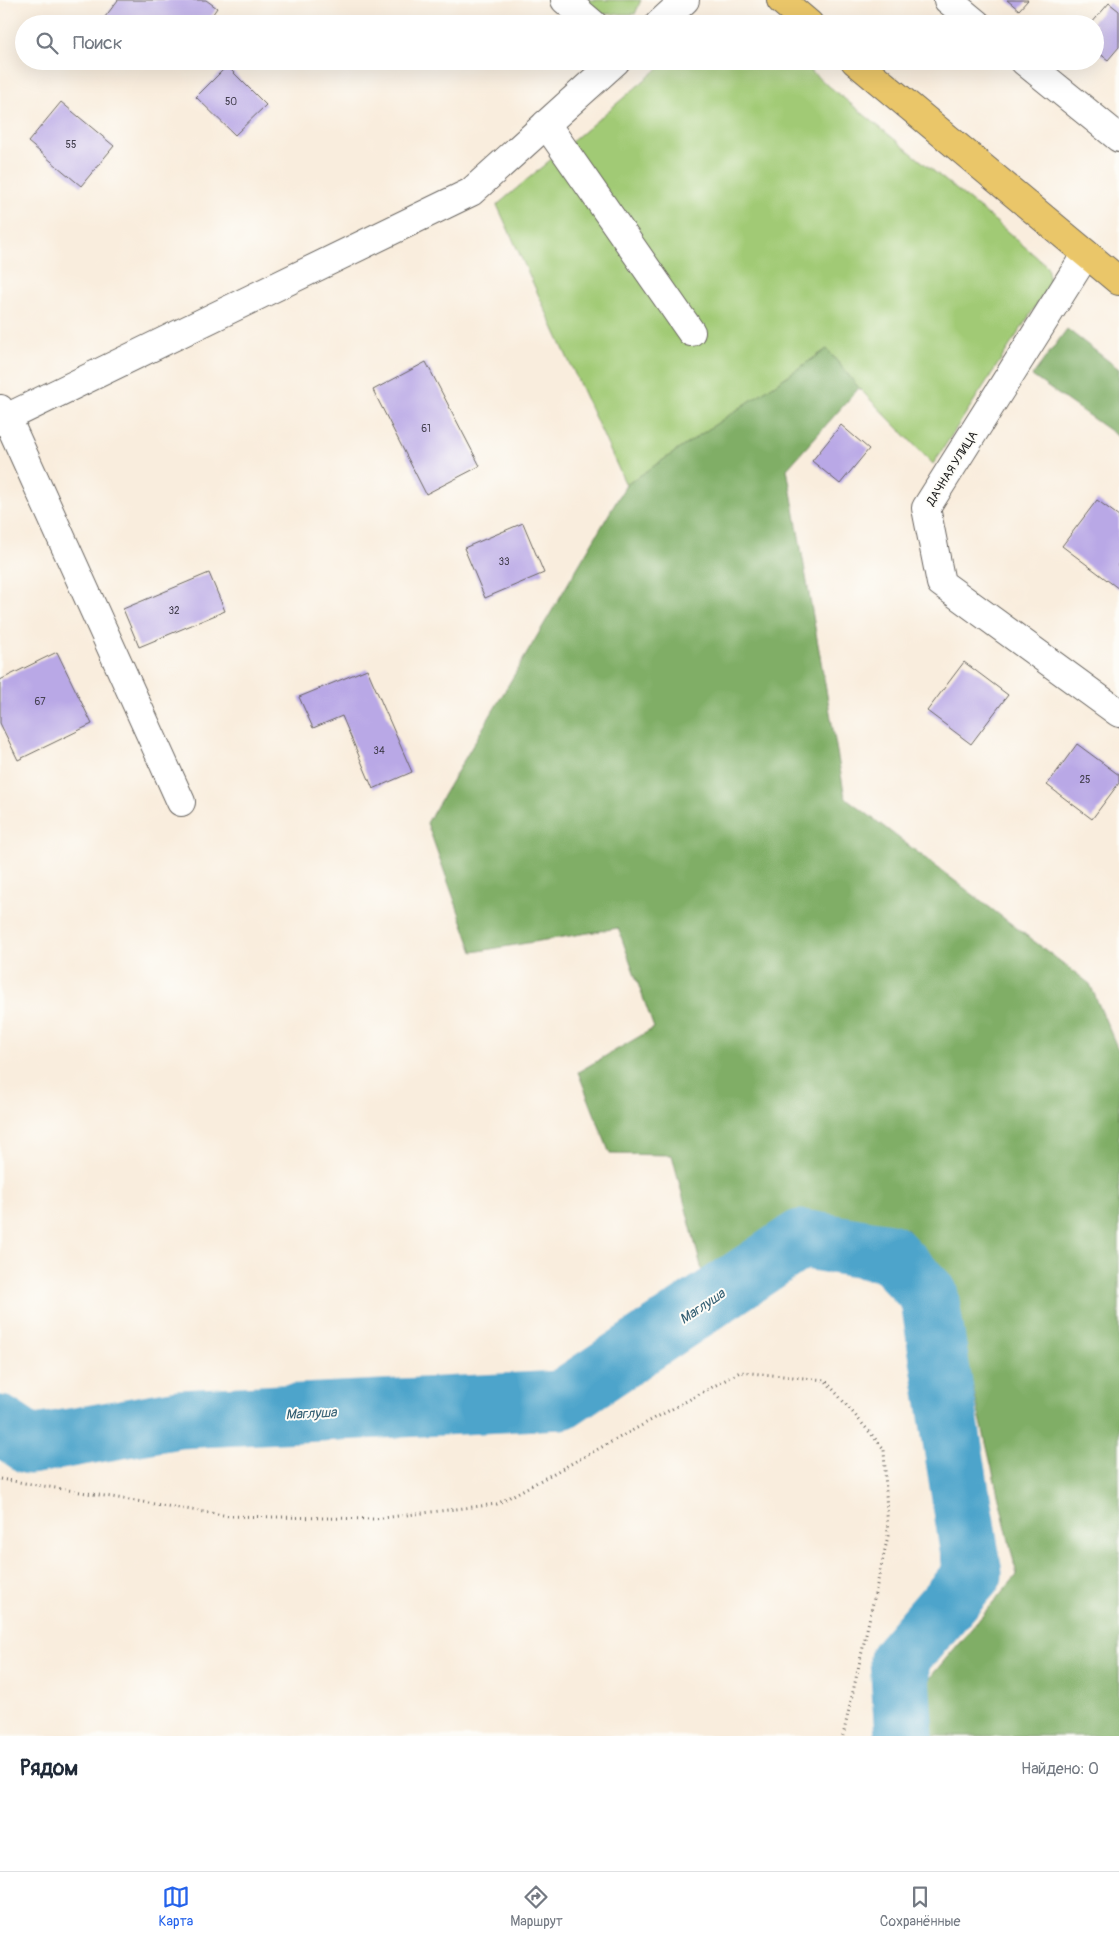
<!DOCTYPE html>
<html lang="ru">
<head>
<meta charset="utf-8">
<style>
	body { margin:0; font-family:Pangolin,sans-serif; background:#f6f6f7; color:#1f2937 }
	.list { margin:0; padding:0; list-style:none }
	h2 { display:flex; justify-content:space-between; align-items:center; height:65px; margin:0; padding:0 20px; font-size:21px }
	h2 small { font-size:16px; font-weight:400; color:#747a83 }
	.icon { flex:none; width:28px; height:28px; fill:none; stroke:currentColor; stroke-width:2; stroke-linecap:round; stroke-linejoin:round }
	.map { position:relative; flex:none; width:1119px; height:1736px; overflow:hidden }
	.search { position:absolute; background:#fff; box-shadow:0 5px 20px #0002; left:15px; right:15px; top:15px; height:55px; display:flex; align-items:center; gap:12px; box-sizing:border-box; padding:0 18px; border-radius:28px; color:#747a83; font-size:19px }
	.sheet { height:135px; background:#fff }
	nav { display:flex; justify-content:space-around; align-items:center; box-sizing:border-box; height:70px; border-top:1px solid #e0e1e3; background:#fff; font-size:14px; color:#747a83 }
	nav a { display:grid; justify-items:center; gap:2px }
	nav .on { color:#2563eb }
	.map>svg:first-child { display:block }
</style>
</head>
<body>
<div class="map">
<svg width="1119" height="1736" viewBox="0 0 1119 1736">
	<rect width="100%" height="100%" fill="#fdfcf7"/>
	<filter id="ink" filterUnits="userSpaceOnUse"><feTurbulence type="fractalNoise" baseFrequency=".02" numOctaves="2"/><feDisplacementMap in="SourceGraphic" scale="10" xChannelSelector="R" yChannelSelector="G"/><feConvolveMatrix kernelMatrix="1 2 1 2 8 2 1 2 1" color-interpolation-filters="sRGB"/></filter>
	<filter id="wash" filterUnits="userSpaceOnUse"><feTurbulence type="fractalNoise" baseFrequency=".0096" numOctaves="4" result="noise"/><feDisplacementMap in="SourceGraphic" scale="20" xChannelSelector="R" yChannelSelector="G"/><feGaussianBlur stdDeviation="1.12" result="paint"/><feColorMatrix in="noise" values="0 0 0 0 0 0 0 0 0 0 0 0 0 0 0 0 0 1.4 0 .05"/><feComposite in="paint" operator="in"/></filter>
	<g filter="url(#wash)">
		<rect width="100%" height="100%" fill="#f9eddd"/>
		<!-- green -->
		<g fill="#a1ca75" stroke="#5e7348">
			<path d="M582,0H641L635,14H598Z"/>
			<path d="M667,61H798L994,220L1047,266L1050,284L933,464L859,388L827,349L626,485L497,205Z"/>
		</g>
		<!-- forest -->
		<g fill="#80ae66" stroke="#4e6541">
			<path d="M1067,329L1119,369V437L1032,376Z"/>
			<path d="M827,349L859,388L787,469L845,797L1090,984L1119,1052V1736H925L921,1688L1017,1575L951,1294L907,1229L797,1219L704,1278L672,1155L610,1154L578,1072L654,1028L618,928L473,952L427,823L626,485Z"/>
		</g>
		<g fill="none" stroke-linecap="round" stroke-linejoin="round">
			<!-- river -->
			<path stroke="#4ea4cb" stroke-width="59" d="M0,1425L30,1445L179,1419L561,1400L801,1239L889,1253L929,1295L973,1574L899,1660L904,1736"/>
		</g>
		<g id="blocks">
			<!-- building -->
			<g fill="#b9a8e6">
				<path d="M118,0H206L217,8L206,24H114L105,17Z"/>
				<path d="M1007,0H1028L1019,10Z"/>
				<path d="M1109,3L1119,11V47L1108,60L1095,50V24H1091Z"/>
				<path d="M227,66L266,105L235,135L196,97Z"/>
				<path d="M61,102L114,146L81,186L28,142Z"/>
				<path d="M426,362L480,466L426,494L373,390Z"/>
				<path d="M841,425L869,449L840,484L812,461Z"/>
				<path d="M1097,500L1119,516V589L1062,546Z"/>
				<path d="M523,523L544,573L485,598L464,548Z"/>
				<path d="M209,573L225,611L139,647L123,609Z"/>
				<path d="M57,652L92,724L18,760L0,723V680Z"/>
				<path d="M964,662L1008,695L971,744L927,711Z"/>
				<path d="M367,669L412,772L373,789L342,716L313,728L299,697Z"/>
				<path d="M1077,744L1119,775V783L1092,819L1047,785Z"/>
			</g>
		</g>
	</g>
	<g filter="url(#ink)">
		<use href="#blocks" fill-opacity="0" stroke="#696560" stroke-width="1"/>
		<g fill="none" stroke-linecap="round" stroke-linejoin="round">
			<defs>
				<g id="minor">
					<path d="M565,0L593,24"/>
					<path d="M948,0L977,24"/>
					<path d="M659,24L685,0"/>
					<path d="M1024,61L1119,138"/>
					<path d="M546,124L691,332"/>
					<path d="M1086,254L926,508L941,583L1119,713"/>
					<path d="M0,409L7,418L181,802"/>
					<path d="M0,421L471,192L616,61"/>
				</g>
				<g id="major">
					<path d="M781,0L809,24"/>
					<path d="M855,61L1119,281"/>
				</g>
			</defs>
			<!-- minor casing -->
			<use href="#minor" stroke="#696560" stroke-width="30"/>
			<!-- major casing -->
			<use href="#major" stroke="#696560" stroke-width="30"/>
			<!-- path -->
			<path stroke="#696560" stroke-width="3" stroke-dasharray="1 4" stroke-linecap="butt" d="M0,1479L229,1516L374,1519L497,1504L740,1372L825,1380L884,1449L888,1536L843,1736"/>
			<!-- minor -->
			<use href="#minor" stroke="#fff" stroke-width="28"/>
			<!-- major -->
			<use href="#major" stroke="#eac669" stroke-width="28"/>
		</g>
	</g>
	<g text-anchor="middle" stroke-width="4" stroke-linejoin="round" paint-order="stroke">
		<!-- number labels -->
		<g font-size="10" fill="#433f4e">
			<text x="231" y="105">50</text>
			<text x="71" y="148">55</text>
			<text x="426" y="432">61</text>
			<text x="504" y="565">33</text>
			<text x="174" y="614">32</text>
			<text x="40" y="705">67</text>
			<text x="379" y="754">34</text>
			<text x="1085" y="783">25</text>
		</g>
		<!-- street labels -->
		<g font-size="12" fill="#1c1c1c" stroke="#fdfcf7">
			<text transform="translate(952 468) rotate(-58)" y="4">ДАЧНАЯ УЛИЦА</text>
		</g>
		<!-- water labels -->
		<g font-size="14" font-style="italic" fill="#356074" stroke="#fdfcf7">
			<text transform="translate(702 1306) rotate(-34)" y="5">Маглуша</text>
			<text transform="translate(311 1413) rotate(-3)" y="5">Маглуша</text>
		</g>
	</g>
</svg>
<div class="search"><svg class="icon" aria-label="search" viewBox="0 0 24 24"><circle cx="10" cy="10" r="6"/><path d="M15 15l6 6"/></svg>Поиск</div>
</div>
<section class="sheet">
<h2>Рядом<small>Найдено: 0</small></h2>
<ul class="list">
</ul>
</section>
<nav>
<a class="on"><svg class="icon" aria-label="map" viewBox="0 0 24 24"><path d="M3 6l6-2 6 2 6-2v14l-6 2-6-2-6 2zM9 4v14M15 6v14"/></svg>Карта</a>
<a><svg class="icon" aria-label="directions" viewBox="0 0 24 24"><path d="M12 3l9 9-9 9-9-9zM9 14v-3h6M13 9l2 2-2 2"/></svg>Маршрут</a>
<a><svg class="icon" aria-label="saved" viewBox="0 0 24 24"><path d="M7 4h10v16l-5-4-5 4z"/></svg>Сохранённые</a>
</nav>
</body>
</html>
